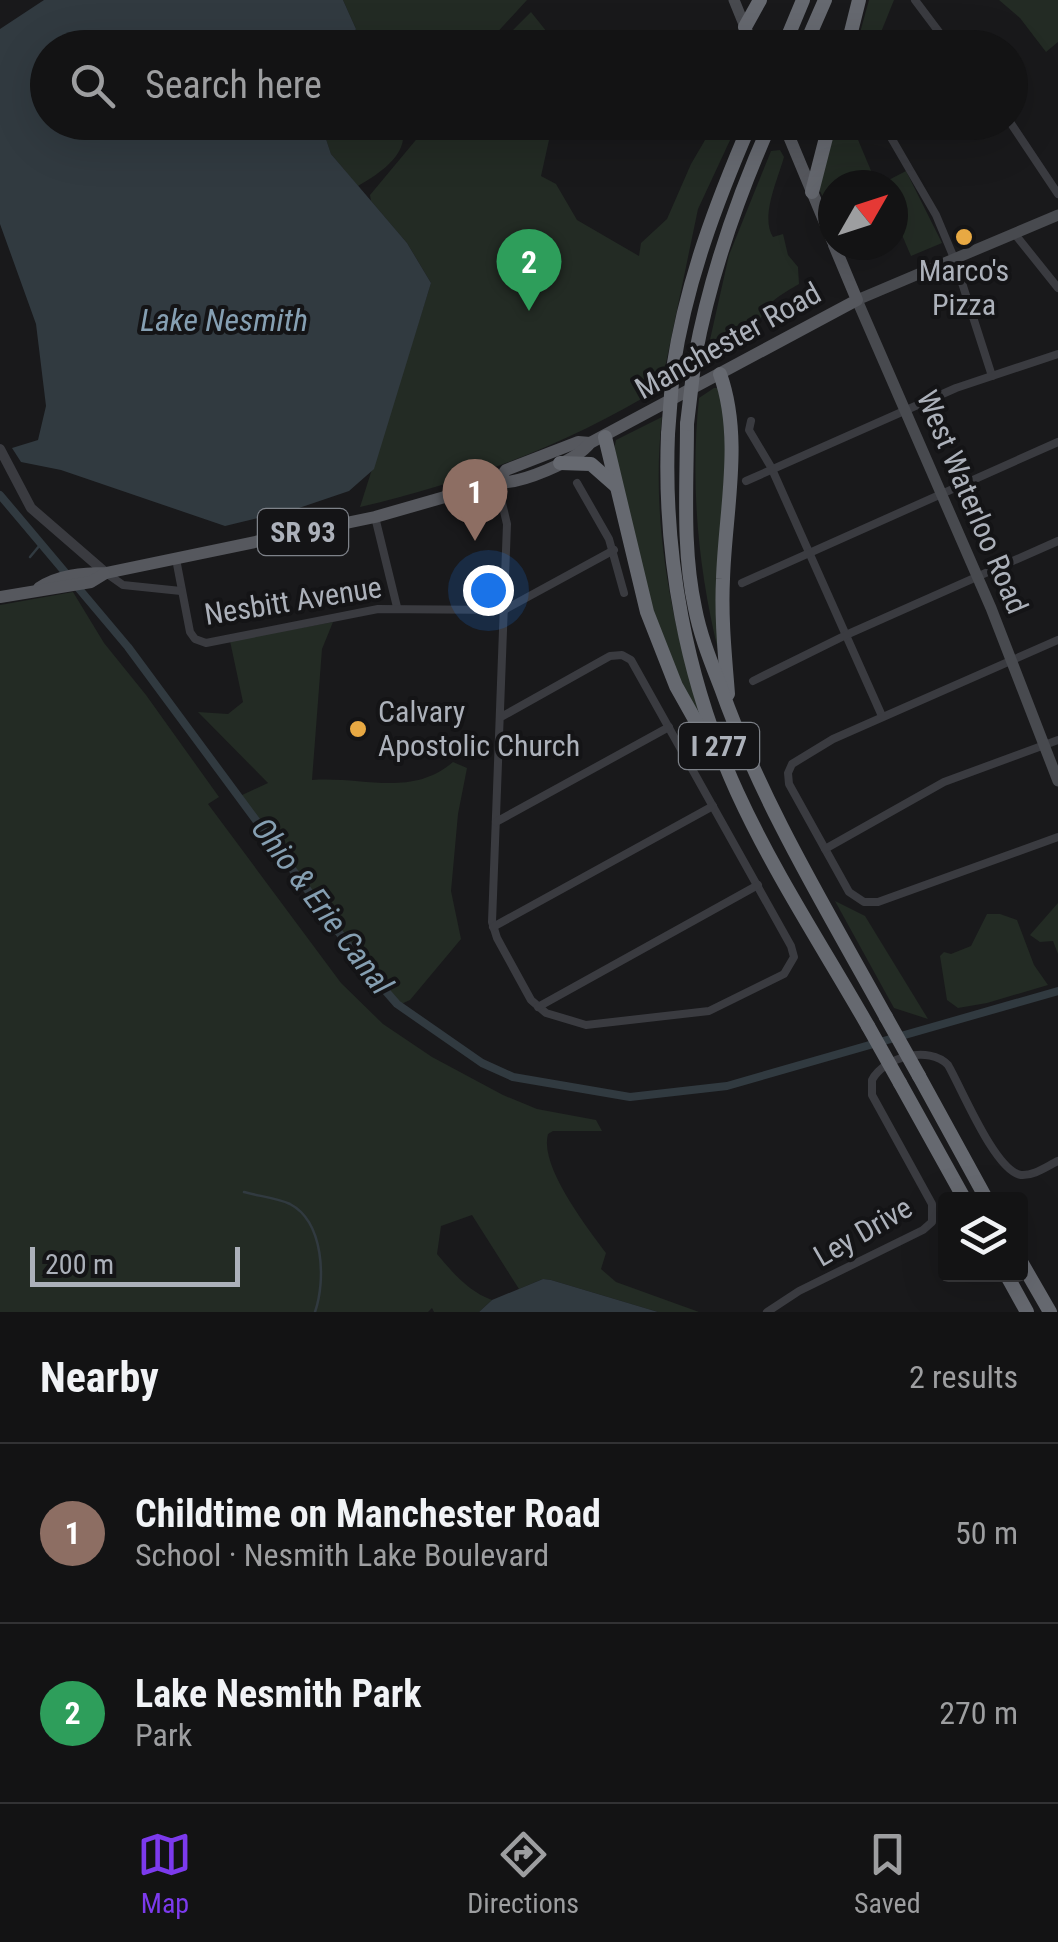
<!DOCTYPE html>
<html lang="en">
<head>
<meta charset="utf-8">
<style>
	body { margin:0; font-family:"Roboto Condensed",sans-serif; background:#202022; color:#f1f3f6 }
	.controls { position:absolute; right:30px; bottom:30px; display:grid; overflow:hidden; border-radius:10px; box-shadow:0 10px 40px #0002 }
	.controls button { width:90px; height:90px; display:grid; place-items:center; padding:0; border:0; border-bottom:2px solid #323234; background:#131314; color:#f1f3f6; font:50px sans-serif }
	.compass { position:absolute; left:818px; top:170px; width:90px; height:90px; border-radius:50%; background:#131314; box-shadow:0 10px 40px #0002; rotate:51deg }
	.scale { position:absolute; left:30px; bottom:25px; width:210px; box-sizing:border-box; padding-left:10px; border:5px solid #acb1ba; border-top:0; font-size:28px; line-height:35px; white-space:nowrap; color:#acb1ba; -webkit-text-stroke:8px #141416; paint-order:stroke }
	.you { position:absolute; left:488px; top:590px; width:35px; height:35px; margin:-25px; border:8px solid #fff; border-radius:50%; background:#1a73e8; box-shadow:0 0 0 15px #1a73e833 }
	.badge { display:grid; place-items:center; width:65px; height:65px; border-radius:50%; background:#7c3aed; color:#fff; font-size:32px; font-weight:700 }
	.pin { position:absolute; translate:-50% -82px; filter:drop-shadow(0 2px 5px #0008) }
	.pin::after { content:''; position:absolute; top:52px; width:35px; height:30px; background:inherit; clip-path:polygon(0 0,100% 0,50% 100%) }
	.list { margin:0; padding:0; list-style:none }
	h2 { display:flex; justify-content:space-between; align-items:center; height:130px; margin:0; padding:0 40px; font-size:42px }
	h2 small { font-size:32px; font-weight:400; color:#9d9ea0 }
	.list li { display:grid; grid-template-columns:65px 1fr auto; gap:30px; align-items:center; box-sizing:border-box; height:180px; padding:0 40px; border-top:2px solid #323234 }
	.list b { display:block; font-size:38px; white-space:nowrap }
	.list p { margin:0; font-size:32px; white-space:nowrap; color:#9d9ea0 }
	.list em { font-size:32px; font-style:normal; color:#9d9ea0 }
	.icon { flex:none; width:55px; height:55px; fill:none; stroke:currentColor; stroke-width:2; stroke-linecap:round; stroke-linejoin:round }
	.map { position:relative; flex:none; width:1058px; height:1312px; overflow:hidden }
	.search { position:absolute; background:#131314; box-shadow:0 10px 40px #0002; left:30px; right:30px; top:30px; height:110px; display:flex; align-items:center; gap:25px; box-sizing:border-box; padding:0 35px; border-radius:55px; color:#9d9ea0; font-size:38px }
	.sheet { height:490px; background:#131314 }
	nav { display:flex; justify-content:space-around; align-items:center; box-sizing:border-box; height:140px; border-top:2px solid #323234; background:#131314; font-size:28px; color:#9d9ea0 }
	nav a { display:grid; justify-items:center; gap:5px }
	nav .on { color:#7c3aed }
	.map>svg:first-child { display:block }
</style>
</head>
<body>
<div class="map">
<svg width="1058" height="1312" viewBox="0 0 1058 1312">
	<rect width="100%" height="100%" fill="#19191b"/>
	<!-- green -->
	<g fill="#232b24">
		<path d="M343,0H527L492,38L473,48L347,47L356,29Z"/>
		<path d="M869,0H894L875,47H856Z"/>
		<path d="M999,0H1058V42L1046,52L1020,18Z"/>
		<path d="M531,12L559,47H496Z"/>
		<path d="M369,122L370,128L379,136L393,130L403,139C401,160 375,176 358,186L331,154L325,136L332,123Z"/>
		<path d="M430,123H550L547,125L549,140L541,176L556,184L577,220L639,256L641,243L667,219L691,164L715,123H738L698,209L661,387C568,445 466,482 360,507L431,283L407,243L371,201L370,195Z"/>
		<path d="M836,123H851L877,185H833V218L819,189Z"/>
		<path d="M780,150L784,157C778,179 760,217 773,237L783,234L788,255L798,267L799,284C779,296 754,308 761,335L715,363L707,353L729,255L771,151Z"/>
		<path d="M906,171L942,243L911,256L893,214V185H879Z"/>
		<path d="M714,388H720L727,432L720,539L719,654C698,569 690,484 699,398Z"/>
		<path d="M662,417C650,521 672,629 705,728L670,661L651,610L613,453L616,440Z"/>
		<path d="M73,592L104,643L146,695L219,797L208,804L341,983L383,1024L432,1057L503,1095L537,1109L596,1120L602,1131H553L548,1134C539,1166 587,1227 606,1253L601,1269L616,1282L699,1312H658L551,1280L543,1279L519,1289L472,1215L441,1226L437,1254C452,1272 469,1292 492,1300L479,1312H434L432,1308L428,1312H0V605Z"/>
		<path d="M333,622L322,649L312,780C363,776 411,798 453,762L467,768L458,814L451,891L461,939L410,1000L399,1005L363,965L240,796L268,783L198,712L228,714L243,702L230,641Z"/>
		<path d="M835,901L865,916L928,1019L894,1008Z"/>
		<path d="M1058,903V954L1053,941L1040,942L1030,935Z"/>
		<path d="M987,914H1000L1017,920L1034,965L1048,985L987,1003L958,1008L947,1000L940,956L944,952L951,954L971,946Z"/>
	</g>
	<!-- water -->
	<g fill="#313a40">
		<path d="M44,0H343L356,29L347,47L48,48V122L332,123L325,136L331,154L407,243L431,283L374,469L349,491L296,509L225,526L61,470L21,462L12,448L38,440L46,406L36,324L0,224V29Z"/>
		<path d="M543,1279L551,1280L658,1312H479L492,1300Z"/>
	</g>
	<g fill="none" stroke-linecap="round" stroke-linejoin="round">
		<!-- stream -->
		<g stroke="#313a40" stroke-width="2.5">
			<path d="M30,557L40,545"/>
			<path d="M244,1192C258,1196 277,1198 290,1204C324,1222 326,1280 315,1312"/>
		</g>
		<!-- canal -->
		<path stroke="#313a40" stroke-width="8" d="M0,495L128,647L363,965L397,1004L482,1063L513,1077L630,1097L727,1086L1058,991"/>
		<!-- minor -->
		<g stroke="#3a3b40" stroke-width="8">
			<path d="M915,0L951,48"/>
			<path d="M882,122L936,215L954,258L992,376"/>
			<path d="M1010,122L1058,194"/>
			<path d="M1014,233L1058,288"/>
			<path d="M751,421L749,430L771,467L882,716"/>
			<path d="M746,481L956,388L1058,354"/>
			<path d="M497,482L507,524L492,922L497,938L531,1000L546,1013L586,1025L709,1011L784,974L794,957L791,946L631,660L622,655L610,656L501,717"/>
			<path d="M577,483L609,539L624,593"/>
			<path d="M375,517L397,607"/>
			<path d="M176,559L190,632L195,639L206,643L378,609L504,610L614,550"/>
			<path d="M106,573L123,585L181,591"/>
			<path d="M742,583L1058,442"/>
			<path d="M1058,640L833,739L792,764L788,773L789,784L849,892L864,902H878L1058,837"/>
			<path d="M753,681L846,635L1058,541"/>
			<path d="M496,822L669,727"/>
			<path d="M825,849L944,782L1058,740"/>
			<path d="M493,927L713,806"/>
			<path d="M538,1007L758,885"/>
			<path d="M767,1312L799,1291L923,1230L932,1222V1204L872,1095V1080C884,1057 929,1045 948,1065C962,1089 995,1171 1021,1175C1034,1176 1047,1166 1058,1161"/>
		</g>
		<!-- tertiary -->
		<path stroke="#3a3b40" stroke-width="10" d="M0,449L31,508L106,573"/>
		<!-- secondary -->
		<g stroke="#484a4f" stroke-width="11">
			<path d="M734,0L745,27"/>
			<path d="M1058,215L857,300L991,608L1058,781"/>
		</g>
		<!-- primary -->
		<g stroke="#56585e" stroke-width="12">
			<path d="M745,27L753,48"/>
			<path d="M783,122L833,242"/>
			<path d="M497,482L506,470L578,442L590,443"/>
			<path d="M39,588C58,575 83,573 106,573L375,517L497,482C519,485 576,461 590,443L857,300L834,245"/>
			<path d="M0,597L91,582L104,574"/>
		</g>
		<!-- motorway -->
		<g stroke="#666970" stroke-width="14">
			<path d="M745,27L760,0"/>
			<path d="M783,48L803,0"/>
			<path d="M804,48L825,0"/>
			<path d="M847,48L859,0"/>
			<path d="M785,128L795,122"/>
			<path d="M812,192L830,122"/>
			<path d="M695,357C710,276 737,198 771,122"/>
			<path d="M673,369C686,282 716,203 751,122"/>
			<path d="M720,374C743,438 725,512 723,579C721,617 725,656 728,694"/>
			<path d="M687,424C687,485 682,548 695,608C700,635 711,662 721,688C762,804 827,910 886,1017"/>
			<path d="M668,434C663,556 686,680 737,792C774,873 824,949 868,1026"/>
			<path d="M605,437L647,612L676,686L717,759"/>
			<path d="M560,463L591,464L616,486"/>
			<path d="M919,1076L987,1200"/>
			<path d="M900,1083L965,1200"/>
			<path d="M1020,1260L1050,1312"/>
			<path d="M1006,1274L1027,1312"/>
		</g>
		<!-- motorway-bridge -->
		<g stroke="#666970" stroke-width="14">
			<path d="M687,424L695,357"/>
			<path d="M668,434L673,369"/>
			<path d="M886,1017L919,1076"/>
			<path d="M868,1026L900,1083"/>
		</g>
	</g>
	<!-- markers -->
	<g fill="#e8a943" stroke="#141416" stroke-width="4">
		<circle cx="964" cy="237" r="10"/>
		<circle cx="358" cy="729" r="10"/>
	</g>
	<g text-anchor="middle" stroke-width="8" stroke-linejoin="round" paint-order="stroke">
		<!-- shield labels -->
		<g fill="#141416" stroke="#7e8289" stroke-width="2.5">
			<rect x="258" y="509" width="90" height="46" rx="8"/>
			<rect x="679" y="723" width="80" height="46" rx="8"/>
		</g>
		<g font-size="28" font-weight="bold" fill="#acb1ba">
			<text x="303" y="542">SR 93</text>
			<text x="719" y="756">I 277</text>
		</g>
		<!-- poi labels -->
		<g font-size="30" fill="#acb1ba" stroke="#141416">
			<text x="964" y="281">Marco's<tspan x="964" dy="34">Pizza</tspan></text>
			<text x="378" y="722" text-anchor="start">Calvary<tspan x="378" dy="34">Apostolic Church</tspan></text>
		</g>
		<!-- street labels -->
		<g font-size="30" fill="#acb1ba" stroke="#141416">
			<text transform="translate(728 341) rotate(-29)" y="10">Manchester Road</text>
			<text transform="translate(972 502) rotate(67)" y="10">West Waterloo Road</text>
			<text transform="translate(293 601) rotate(-9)" y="10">Nesbitt Avenue</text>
			<text transform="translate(863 1232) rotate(-30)" y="10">Ley Drive</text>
		</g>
		<!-- water labels -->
		<g font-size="32" font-style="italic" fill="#859fb2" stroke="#141416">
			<text x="224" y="331">Lake Nesmith</text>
			<text transform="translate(322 906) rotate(53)" y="11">Ohio &amp; Erie Canal</text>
		</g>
	</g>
</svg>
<div class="controls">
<button><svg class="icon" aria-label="layers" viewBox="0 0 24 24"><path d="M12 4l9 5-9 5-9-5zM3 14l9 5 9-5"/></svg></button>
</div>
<svg class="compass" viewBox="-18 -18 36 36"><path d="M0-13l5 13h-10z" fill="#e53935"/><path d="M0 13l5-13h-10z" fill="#9d9ea0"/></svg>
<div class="scale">200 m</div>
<div class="you"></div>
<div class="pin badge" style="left:475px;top:541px;background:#8d6e63">1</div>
<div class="pin badge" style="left:529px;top:311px;background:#2e9e5b">2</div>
<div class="search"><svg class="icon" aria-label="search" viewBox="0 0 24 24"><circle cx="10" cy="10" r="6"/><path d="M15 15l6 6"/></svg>Search here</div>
</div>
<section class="sheet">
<h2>Nearby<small>2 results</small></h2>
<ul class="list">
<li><span class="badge" style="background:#8d6e63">1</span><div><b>Childtime on Manchester Road</b><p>School · Nesmith Lake Boulevard</p></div><em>50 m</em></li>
<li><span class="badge" style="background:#2e9e5b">2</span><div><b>Lake Nesmith Park</b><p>Park</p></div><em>270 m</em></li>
</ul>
</section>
<nav>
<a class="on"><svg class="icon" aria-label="map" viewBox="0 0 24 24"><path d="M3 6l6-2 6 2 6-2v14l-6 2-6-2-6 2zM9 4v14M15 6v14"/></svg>Map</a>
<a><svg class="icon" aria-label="directions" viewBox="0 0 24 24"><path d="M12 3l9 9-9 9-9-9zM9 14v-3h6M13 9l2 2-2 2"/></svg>Directions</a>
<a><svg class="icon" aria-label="saved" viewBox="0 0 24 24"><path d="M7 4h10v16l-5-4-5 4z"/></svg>Saved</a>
</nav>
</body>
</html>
